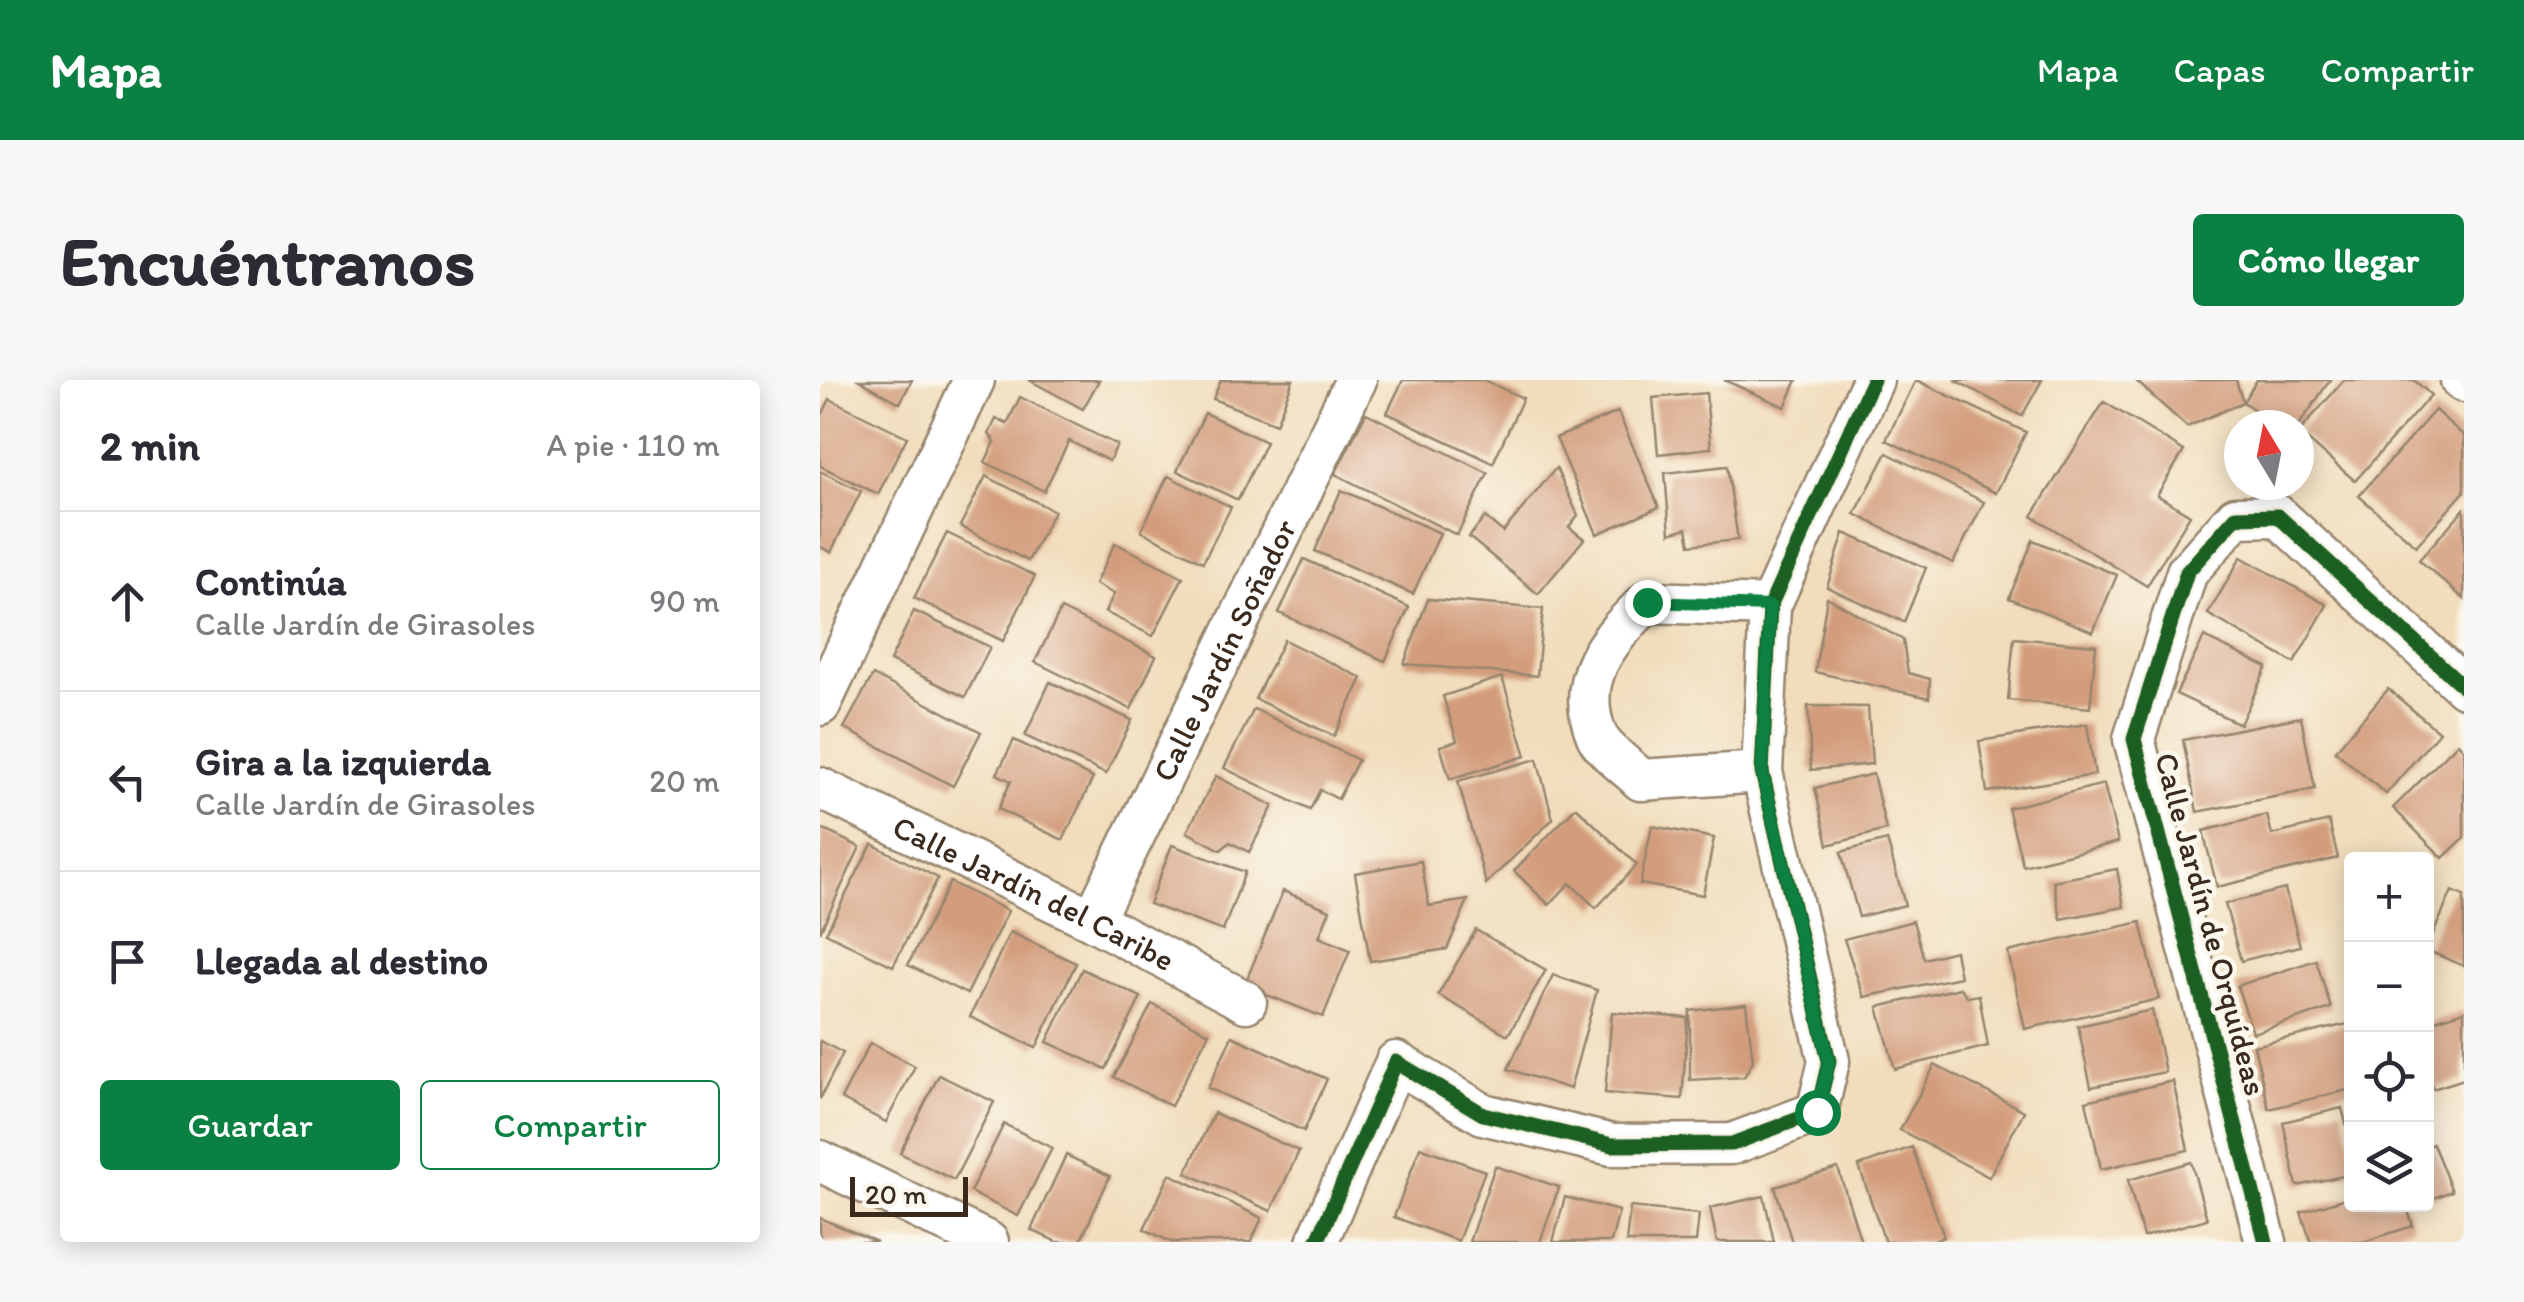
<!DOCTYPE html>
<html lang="es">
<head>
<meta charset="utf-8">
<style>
	body { margin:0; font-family:Itim,sans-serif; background:#f7f7f7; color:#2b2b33 }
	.controls { position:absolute; right:30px; bottom:30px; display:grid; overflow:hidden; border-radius:10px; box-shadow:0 5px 25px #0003 }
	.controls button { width:90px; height:90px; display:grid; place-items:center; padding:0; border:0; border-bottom:2px solid #e1e1e2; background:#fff; color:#2b2b33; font:50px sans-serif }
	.compass { position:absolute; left:1404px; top:30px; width:90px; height:90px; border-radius:50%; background:#fff; box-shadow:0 5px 25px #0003; rotate:350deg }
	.scale { position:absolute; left:30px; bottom:25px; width:118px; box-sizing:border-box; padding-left:10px; border:5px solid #3b2a1e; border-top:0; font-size:28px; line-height:35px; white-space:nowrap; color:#3b2a1e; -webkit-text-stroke:8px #fbf7ec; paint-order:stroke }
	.stop { position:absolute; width:30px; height:30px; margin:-22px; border:8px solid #0b8043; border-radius:50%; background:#fff }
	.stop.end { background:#0b8043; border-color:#fff; box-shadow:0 2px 10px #0008 }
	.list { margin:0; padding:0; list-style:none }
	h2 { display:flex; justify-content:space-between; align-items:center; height:130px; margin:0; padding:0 40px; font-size:42px }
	h2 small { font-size:32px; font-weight:400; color:#7c7c81 }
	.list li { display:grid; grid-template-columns:65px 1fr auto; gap:30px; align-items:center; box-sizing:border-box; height:180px; padding:0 40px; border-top:2px solid #e1e1e2 }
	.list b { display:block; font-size:38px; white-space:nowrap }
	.list p { margin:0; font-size:32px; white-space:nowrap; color:#7c7c81 }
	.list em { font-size:32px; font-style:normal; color:#7c7c81 }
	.actions { display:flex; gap:20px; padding:30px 40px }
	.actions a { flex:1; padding:22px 0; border:2px solid #0b8043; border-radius:10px; text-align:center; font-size:35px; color:#0b8043 }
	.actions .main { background:#0b8043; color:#fff }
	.icon { flex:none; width:55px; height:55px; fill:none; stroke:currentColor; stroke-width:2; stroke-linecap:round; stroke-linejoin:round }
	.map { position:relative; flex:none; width:1644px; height:862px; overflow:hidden; border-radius:10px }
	header { display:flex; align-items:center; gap:60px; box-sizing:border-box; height:140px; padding:0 50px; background:#0b8043; color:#fff }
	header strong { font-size:48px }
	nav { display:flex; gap:55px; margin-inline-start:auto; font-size:35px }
	.intro { display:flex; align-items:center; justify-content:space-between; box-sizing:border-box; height:240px; padding:0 60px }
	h1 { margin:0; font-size:70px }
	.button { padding:25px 45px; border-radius:10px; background:#0b8043; color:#fff; font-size:35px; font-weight:700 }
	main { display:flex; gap:60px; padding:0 60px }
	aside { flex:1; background:#fff; border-radius:10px; box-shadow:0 5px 25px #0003 }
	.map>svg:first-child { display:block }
</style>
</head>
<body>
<header>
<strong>Mapa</strong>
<nav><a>Mapa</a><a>Capas</a><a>Compartir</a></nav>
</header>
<div class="intro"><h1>Encuéntranos</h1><a class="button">Cómo llegar</a></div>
<main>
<aside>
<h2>2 min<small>A pie · 110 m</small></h2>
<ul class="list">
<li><svg class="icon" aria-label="ahead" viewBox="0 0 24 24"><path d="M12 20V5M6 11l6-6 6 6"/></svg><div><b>Continúa</b><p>Calle Jardín de Girasoles</p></div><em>90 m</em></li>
<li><svg class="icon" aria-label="left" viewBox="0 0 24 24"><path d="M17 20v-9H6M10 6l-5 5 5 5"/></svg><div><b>Gira a la izquierda</b><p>Calle Jardín de Girasoles</p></div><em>20 m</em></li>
<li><svg class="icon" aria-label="arrive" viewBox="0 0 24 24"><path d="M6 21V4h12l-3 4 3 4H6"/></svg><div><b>Llegada al destino</b></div></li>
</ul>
<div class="actions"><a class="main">Guardar</a><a>Compartir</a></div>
</aside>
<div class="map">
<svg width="1644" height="862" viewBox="0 0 1644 862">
	<rect width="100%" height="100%" fill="#fbf7ec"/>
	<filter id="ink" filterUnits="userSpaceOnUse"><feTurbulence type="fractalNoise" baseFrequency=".01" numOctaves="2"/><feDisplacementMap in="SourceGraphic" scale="20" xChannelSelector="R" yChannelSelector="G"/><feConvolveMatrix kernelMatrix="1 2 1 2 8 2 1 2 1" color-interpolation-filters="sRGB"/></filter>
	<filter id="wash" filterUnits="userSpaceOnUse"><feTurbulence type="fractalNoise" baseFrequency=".0048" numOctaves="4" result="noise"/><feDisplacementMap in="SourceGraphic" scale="40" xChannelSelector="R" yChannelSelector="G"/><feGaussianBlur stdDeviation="2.25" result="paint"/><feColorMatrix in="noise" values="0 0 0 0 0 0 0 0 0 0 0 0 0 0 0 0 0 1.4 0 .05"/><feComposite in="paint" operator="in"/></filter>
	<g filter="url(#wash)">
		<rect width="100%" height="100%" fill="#f1ddbc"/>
		<g id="blocks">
			<!-- building -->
			<g fill="#d39d7d">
				<path d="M39,0H92L80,23Z"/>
				<path d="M209,0H279L263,29Z"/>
				<path d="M401,0H473L456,44L393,19Z"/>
				<path d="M583,0H664L703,18L673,83L567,33Z"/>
				<path d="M904,0H977L965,27Z"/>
				<path d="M1096,0L1206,52L1176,113L1066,60Z"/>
				<path d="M1135,0H1222L1202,36Z"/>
				<path d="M1315,0H1416L1423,22L1367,47Z"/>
				<path d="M1437,0H1510L1479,45H1457L1423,22Z"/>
				<path d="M1524,0H1594L1611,15L1535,101L1479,52Z"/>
				<path d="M886,13L891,68L838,74L833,18Z"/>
				<path d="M200,17L297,65L289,81L249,61L224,111L165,82L175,62L169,54L176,39L187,44Z"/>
				<path d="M10,19L87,57L58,114L0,86V39Z"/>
				<path d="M1284,22L1364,71L1337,115L1370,135L1327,206L1212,136Z"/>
				<path d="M1615,30L1644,56V112L1596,166L1539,116Z"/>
				<path d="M798,32L839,127L777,154L736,58Z"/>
				<path d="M385,33L446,62L418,120L357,91Z"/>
				<path d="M546,33L668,93L637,155L515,94Z"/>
				<path d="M1067,73L1164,122L1133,183L1035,134Z"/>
				<path d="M907,86L918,160L870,165L867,148L850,153L845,93Z"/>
				<path d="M736,88L758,135L749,147L764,159L718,214L649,157L665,137L683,152Z"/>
				<path d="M0,91L41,111L11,172L0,167Z"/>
				<path d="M166,96L234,131L208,181L140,146Z"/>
				<path d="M348,96L411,127L383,182L321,151Z"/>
				<path d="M521,110L620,153L593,214L495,171Z"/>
				<path d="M1644,129V219L1599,180Z"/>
				<path d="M127,153L215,196L183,261L94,218Z"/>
				<path d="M1024,153L1106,188L1084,242L1007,207Z"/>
				<path d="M1213,160L1297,195L1273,252L1189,218Z"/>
				<path d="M295,163L363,197L333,256L285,232L294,214L275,204Z"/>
				<path d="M1421,177L1507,225L1474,283L1388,234Z"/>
				<path d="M484,179L589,227L565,281L459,233Z"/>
				<path d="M1007,217L1083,260L1088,293L1110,299L1109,318L995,292Z"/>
				<path d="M608,219L723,229L717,296L584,284Z"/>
				<path d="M241,229L336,276L311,329L215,282Z"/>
				<path d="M94,231L170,267L145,317L70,281Z"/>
				<path d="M1384,257L1447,287L1420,344L1356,314Z"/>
				<path d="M1194,258L1276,265L1270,328L1188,320Z"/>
				<path d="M464,260L542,298L514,356L435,319Z"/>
				<path d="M53,295L161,352L133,406L24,348Z"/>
				<path d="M682,297L706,376L630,399L620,366L637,361L623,316Z"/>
				<path d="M230,302L312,340L286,394L205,356Z"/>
				<path d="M1568,309L1619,352L1566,414L1515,371Z"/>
				<path d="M988,326L1048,327L1052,384L991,390Z"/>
				<path d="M434,329L538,380L518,419L500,410L490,430L404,388Z"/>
				<path d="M1481,337L1495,409L1377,432L1363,360Z"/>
				<path d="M1267,344L1275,395L1167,412L1159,361Z"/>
				<path d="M194,360L273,398L243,460L178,429L191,401L177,394Z"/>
				<path d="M1638,363L1644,370V458L1623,478L1573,428Z"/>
				<path d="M717,379L733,439L666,504L638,401Z"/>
				<path d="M1053,394L1066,450L1008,465L995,408Z"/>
				<path d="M396,396L453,426L429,472L410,462L401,470L367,452Z"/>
				<path d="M1284,404L1298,462L1203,486L1188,428Z"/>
				<path d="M756,427L817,485L776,528L750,503L729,525L694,491Z"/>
				<path d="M1447,435L1452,455L1509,441L1518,478L1397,507L1383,451Z"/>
				<path d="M832,446L894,458L883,515L820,504Z"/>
				<path d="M0,448L40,467L0,552Z"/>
				<path d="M1067,460L1085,525L1039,537L1021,472Z"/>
				<path d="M52,464L118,498L73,586L6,553Z"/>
				<path d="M352,465L425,492L403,551L329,524Z"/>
				<path d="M601,481L609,526L648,520L627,569L550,581L535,493Z"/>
				<path d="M1297,489L1304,527L1241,539L1233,501Z"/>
				<path d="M130,502L188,531L147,614L88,585Z"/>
				<path d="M1465,509L1480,566L1421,581L1405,524Z"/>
				<path d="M463,511L510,530L499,557L530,570L503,637L424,606Z"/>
				<path d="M1632,511L1644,516V586L1606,570Z"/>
				<path d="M1093,541L1104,579L1135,571L1140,597L1044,617L1024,559Z"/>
				<path d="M1321,542L1339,619L1205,649L1188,572Z"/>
				<path d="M656,550L726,590L688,655L618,615Z"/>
				<path d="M190,552L256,583L216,668L150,637Z"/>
				<path d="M1496,580L1511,628L1433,653L1417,606Z"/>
				<path d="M262,589L321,617L286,689L227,662Z"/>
				<path d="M733,595L777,610L750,709L688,689Z"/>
				<path d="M1140,608L1148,617L1159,615L1168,666L1075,689L1058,627Z"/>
				<path d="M332,624L389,653L351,726L294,697Z"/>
				<path d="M926,624L933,681L924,697L870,700V631Z"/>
				<path d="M1332,630L1345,692L1271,707L1258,646Z"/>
				<path d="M1644,631V699L1613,709L1606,688V643Z"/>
				<path d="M792,632L868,638L862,719L785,713Z"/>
				<path d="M1532,643V709L1449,729L1434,666Z"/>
				<path d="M412,656L507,699L484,751L388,708Z"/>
				<path d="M0,661L23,673L0,719Z"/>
				<path d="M50,663L95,686L66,742L21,719Z"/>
				<path d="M1115,685L1204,731L1169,797L1080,750Z"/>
				<path d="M119,695L174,722L134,800L80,773Z"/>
				<path d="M1353,701L1368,770L1281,789L1266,721Z"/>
				<path d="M1522,728L1532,768V794L1477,806L1463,742Z"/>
				<path d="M394,733L479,771L451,831L366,793Z"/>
				<path d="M184,744L232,768L198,836L150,812Z"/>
				<path d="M1613,764L1632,811L1606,821V767Z"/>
				<path d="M600,767L665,791L638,861L574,837Z"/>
				<path d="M1092,767L1124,857L1110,862H1065L1039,786Z"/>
				<path d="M246,775L290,796L260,862H237L211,850Z"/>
				<path d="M1371,782L1387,839L1323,857L1308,800Z"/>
				<path d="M675,786L739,807L720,862H649Z"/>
				<path d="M1018,788L1041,862H972L955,807Z"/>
				<path d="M350,794L442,838L431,862H351L324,849Z"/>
				<path d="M944,816L954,862H897L890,828Z"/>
				<path d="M1532,816V824H1586L1593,846L1543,862H1491L1481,832Z"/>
				<path d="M745,817L799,831L791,862H733Z"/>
				<path d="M810,827L879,834L876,862H806Z"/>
				<path d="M0,838L57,862H0Z"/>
			</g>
		</g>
	</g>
	<g filter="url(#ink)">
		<use href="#blocks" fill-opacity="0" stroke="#96846d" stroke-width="2.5"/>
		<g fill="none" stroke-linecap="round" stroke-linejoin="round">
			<defs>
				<g id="minor">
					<path d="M1641,0L1644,2"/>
					<path d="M0,325L154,0"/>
					<path d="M942,392L821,400C808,387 784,371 777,356C753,299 788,259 827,222L950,226"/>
					<path id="s1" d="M0,408L273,540L426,622"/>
					<path id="s2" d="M273,540L536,0"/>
					<path d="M0,781L168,862"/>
					<path d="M497,862L576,682L663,734L792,765L912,764L997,732L1009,681L942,392L950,226L1053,0"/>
					<path d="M1446,862L1314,359L1367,192L1416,137L1458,136L1644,307"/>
				</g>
			</defs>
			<!-- minor casing -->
			<use href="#minor" stroke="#96846d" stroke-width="45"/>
			<!-- minor -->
			<use href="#minor" stroke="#fff" stroke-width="40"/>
			<defs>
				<g id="cycleway">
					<path d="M497,862L576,682L663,734L792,765L912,764L997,732L1009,681L942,392L950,226L1053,0"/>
					<path d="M1446,862L1314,359L1367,192L1416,137L1458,136L1644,307"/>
				</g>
			</defs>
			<!-- cycleway casing -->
			<use href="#cycleway" stroke="#fbf7ec" stroke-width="21"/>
			<!-- cycleway -->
			<use href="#cycleway" stroke="#1b5e20" stroke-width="15"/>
		</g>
	</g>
	<g fill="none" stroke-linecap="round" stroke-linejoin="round" filter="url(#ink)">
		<!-- route -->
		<path stroke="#0b8043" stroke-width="12" d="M827,222L950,226L942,392L1009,682L997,732"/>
	</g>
	<g text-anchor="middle" stroke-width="9" stroke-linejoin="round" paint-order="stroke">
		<!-- street labels -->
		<g font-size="32" fill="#3b2a1e" stroke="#fbf7ec">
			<text dy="11" stroke="none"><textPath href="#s2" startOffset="300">Calle Jardín Soñador</textPath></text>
			<text dy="11" stroke="none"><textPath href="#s1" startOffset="238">Calle Jardín del Caribe</textPath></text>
			<text transform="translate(1391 544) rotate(75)" y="11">Calle Jardín de Orquídeas</text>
		</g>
	</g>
</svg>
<div class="controls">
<button>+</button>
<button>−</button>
<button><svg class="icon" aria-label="locate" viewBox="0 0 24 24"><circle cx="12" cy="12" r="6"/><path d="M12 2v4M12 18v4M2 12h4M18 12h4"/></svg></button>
<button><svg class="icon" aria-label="layers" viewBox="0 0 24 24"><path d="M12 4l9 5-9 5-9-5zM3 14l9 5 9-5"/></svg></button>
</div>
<svg class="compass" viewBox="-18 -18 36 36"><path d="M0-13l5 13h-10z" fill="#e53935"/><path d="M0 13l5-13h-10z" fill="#7c7c81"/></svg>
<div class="scale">20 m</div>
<div class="stop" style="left:997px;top:732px"></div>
<div class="stop end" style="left:827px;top:222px"></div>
</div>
</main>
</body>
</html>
